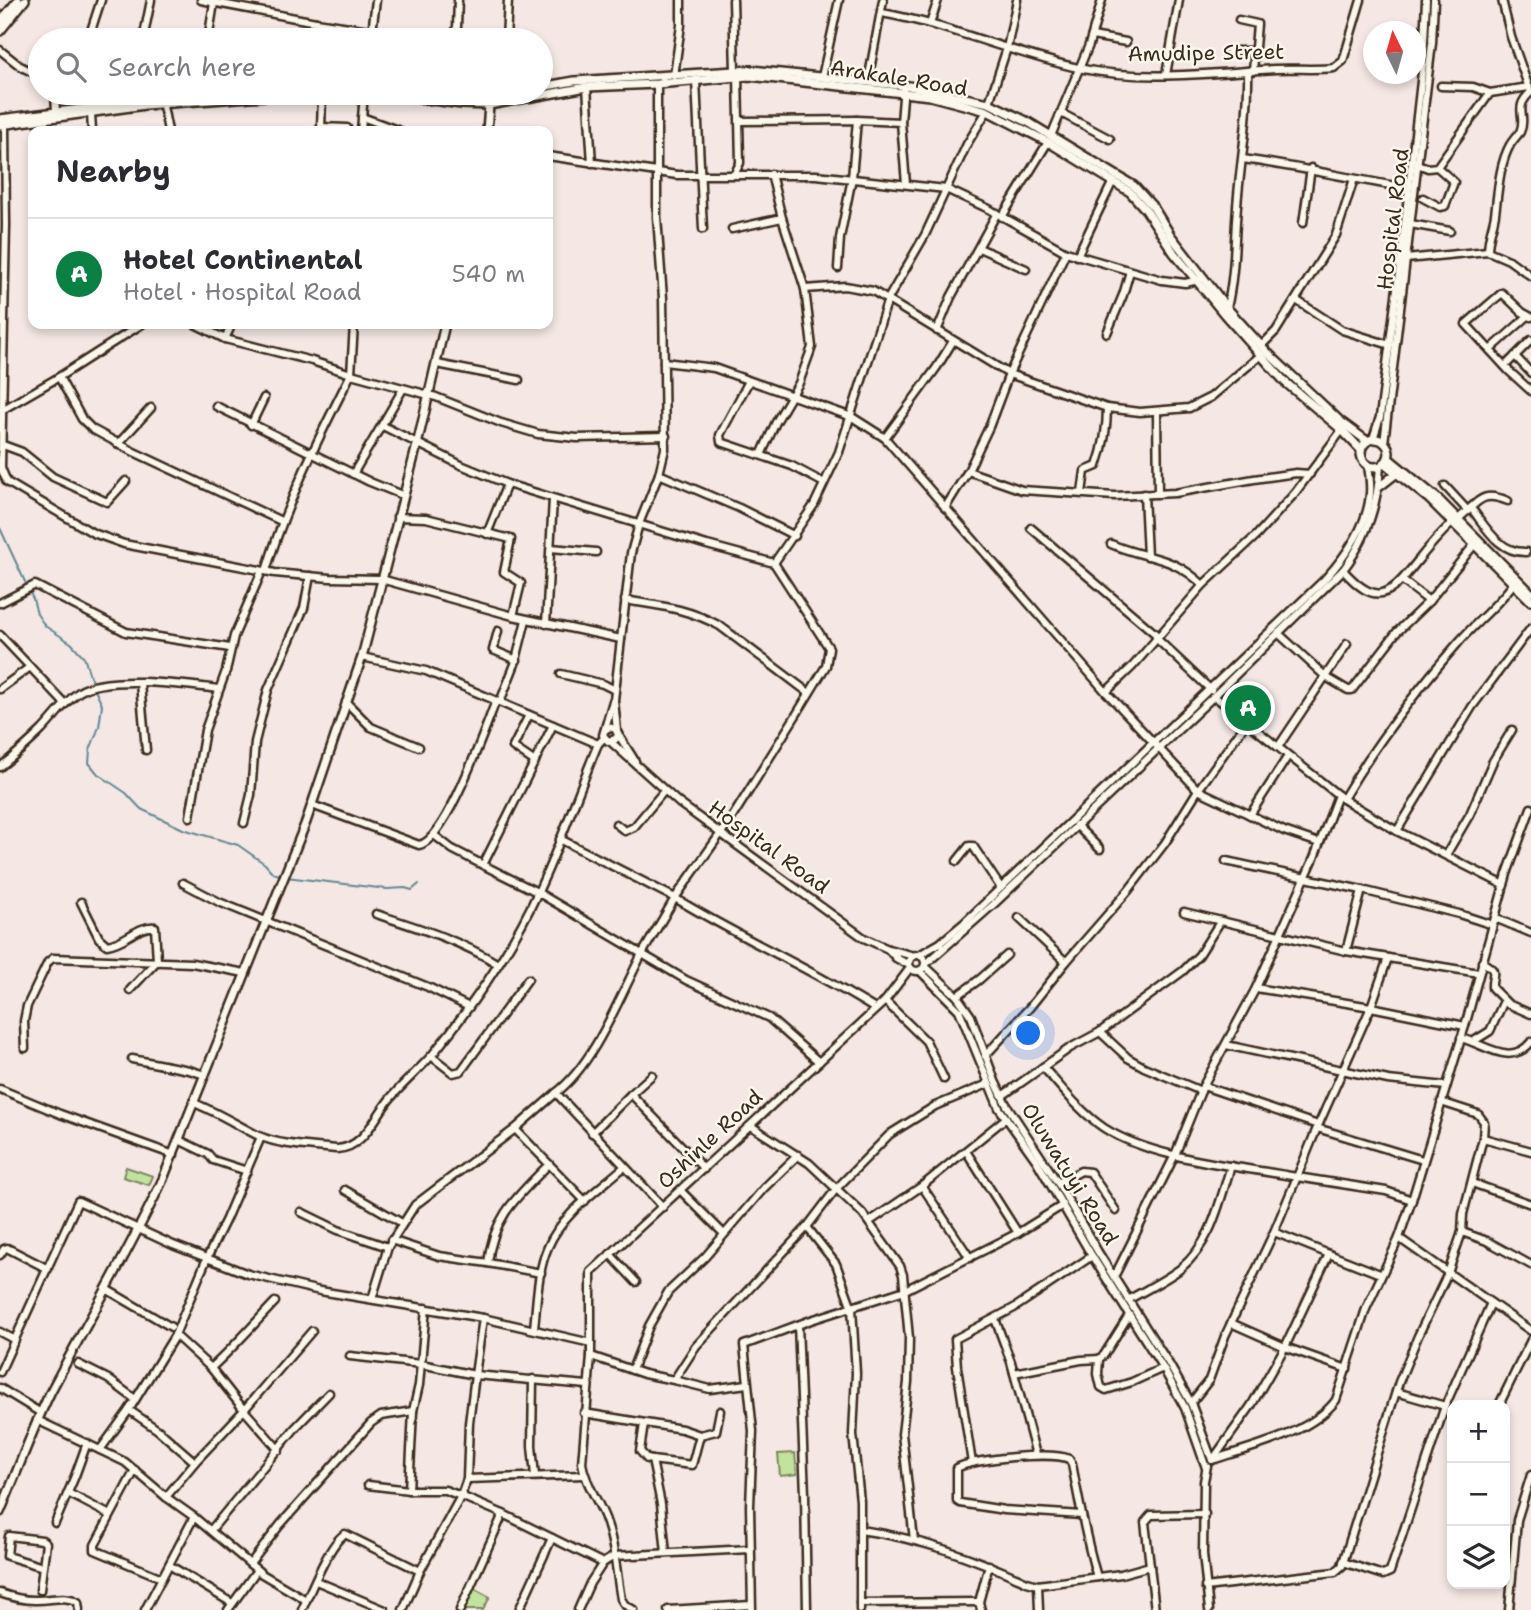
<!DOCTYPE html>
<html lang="en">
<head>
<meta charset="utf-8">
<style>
	body { margin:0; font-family:"Shantell Sans",sans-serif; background:#f2f2f3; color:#2b2b33 }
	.controls { position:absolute; right:21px; bottom:21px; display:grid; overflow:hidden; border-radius:14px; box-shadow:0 4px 10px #0003 }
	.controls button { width:63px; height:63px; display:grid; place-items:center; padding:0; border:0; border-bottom:2px solid #e1e1e2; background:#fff; color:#2b2b33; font:35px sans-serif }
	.compass { position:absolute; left:1363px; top:21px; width:63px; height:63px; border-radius:50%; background:#fff; box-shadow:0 4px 10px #0003; rotate:355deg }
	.you { position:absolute; left:1029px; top:1034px; width:24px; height:24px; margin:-18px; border:5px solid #fff; border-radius:50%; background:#1a73e8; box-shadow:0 0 0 10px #1a73e833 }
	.badge { display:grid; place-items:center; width:46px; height:46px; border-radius:50%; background:#0b8043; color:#fff; font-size:23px; font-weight:700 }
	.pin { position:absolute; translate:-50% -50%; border:4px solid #fff; box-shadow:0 2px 7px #0006 }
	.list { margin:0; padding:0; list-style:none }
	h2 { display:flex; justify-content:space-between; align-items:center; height:91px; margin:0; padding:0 28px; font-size:30px }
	h2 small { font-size:23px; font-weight:400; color:#7c7c81 }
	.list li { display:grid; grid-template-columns:46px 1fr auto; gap:21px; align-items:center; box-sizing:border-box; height:112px; padding:0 28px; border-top:2px solid #e1e1e2 }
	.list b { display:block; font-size:26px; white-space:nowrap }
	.list p { margin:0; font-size:23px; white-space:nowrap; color:#7c7c81 }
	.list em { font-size:23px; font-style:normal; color:#7c7c81 }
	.icon { flex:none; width:38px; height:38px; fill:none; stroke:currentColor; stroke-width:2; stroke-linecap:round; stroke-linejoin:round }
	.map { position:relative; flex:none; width:1531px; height:1610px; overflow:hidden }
	.search { position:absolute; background:#fff; box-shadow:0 4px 10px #0003; left:28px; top:28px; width:525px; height:77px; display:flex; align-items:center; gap:18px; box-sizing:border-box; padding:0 24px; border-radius:38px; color:#7c7c81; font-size:26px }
	.panel { position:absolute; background:#fff; box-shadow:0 4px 10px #0003; left:28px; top:126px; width:525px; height:203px; border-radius:14px }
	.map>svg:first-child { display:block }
</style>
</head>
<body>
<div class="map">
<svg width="1531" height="1610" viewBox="0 0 1531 1610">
	<rect width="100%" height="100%" fill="#f4e7e4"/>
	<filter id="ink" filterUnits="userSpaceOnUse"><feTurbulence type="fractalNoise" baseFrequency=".0143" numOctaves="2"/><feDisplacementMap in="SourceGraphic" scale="14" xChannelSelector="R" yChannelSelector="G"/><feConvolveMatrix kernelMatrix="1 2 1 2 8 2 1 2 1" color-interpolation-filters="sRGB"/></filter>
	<g filter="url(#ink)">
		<!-- green -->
		<g fill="#c1e39d" stroke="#7e865e" stroke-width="2">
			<path d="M126,1167L153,1176L149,1185L123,1177Z"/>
			<path d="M795,1453L797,1474L780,1476L778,1454Z"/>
			<path d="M473,1588L490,1597L483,1610H465L463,1608Z"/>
		</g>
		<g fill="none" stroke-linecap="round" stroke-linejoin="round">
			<!-- stream -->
			<g stroke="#648992" stroke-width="2">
				<path d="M0,528L33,599L37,614L45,626L71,643L84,657L93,685"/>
				<path d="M95,690L102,705L99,727L90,750L89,763L98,774L126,793L141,809L183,829L238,845L265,864L273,873L280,875"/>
				<path d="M286,877L387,889L405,888L412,890L419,884"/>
			</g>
			<defs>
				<g id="minor">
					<path d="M201,0L316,22"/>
					<path d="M733,0L735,70"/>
					<path d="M1502,0L1511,37L1529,88"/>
					<path d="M882,13C949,25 1011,53 1078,68C1143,82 1210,73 1275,69C1295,68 1315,70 1334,68L1343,61L1361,0"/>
					<path d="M1239,20L1257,24L1253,71"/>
					<path d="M930,24L938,0"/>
					<path d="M183,36V40"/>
					<path d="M1092,36L1126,42"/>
					<path d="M88,40L101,0"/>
					<path d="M143,40L151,0"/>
					<path d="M208,40L214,3"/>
					<path d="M315,40L316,22L396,34L421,40"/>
					<path d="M371,40L376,0"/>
					<path d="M452,40L457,27L458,0"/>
					<path d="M506,40L508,0"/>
					<path d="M0,50L20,66L40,76"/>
					<path d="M1229,51H1253"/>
					<path d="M1166,75L1179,0"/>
					<path d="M674,76L681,25V0"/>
					<path d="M822,77L839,0"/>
					<path d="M696,80L703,229"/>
					<path d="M868,81L883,0"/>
					<path d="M904,85L901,122L906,184"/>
					<path d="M1441,86L1473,87L1490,93"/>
					<path d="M587,87L592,163"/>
					<path d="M55,93L56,112"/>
					<path d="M162,101L168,131"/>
					<path d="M989,103L1007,48L1017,0"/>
					<path d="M91,113L92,131"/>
					<path d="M1061,113L1110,139"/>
					<path d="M362,117L400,131"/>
					<path d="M740,121L857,120L901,122"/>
					<path d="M5,124L6,225L1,468L7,482L93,533L124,544L275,573L330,578L381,579L513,616L621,639"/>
					<path d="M321,127L347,128"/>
					<path d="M321,131L322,93"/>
					<path d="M361,131L364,93"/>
					<path d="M1051,136L1089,45L1102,0"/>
					<path d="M548,156L677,175H816L946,189L989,209L1066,252L1162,280L1185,283L1199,280"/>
					<path d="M1243,159C1299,167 1353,179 1408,188"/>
					<path d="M1417,164L1428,168L1437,167L1490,93L1529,87"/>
					<path d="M734,175L740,163L738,76"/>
					<path d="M1423,198L1440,207L1445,206L1454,182L1437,167"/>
					<path d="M1002,217L1048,142"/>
					<path d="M1303,223L1311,168"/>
					<path d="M1410,224L1450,231"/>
					<path d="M732,229L782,218"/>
					<path d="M979,248L1026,269"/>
					<path d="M1488,251C1488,237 1493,227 1495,214C1498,192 1499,165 1510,145C1513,140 1517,136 1520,132C1528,116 1512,109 1531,92"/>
					<path d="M1077,256L1113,181"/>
					<path d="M1406,259L1488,251L1509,260L1531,276"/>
					<path d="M838,268L840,238L852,178L857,120"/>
					<path d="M805,289L845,286L873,291L1009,374L1107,408L1140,412L1189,408L1211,397L1261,355"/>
					<path d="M1296,300L1342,330L1390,345"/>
					<path d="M1227,308C1236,270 1234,233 1238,195C1242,151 1249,115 1248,71"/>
					<path d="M1531,317L1522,312L1502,293L1466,324L1509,371L1531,391"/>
					<path d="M195,324L225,339L312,361L351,374L354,324"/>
					<path d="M937,331L951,297L997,213"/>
					<path d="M1107,333L1123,295L1130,271"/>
					<path d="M225,339L232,324"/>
					<path d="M1262,345L1276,331L1336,235L1354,179"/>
					<path d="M1490,350L1528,316"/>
					<path d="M1515,356L1531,373"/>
					<path d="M664,362L714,368L852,417L885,438L1106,692L1198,790L1246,723"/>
					<path d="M437,364L519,380"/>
					<path d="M1505,366L1531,340"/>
					<path d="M59,377L82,419L92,429L134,452L281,521"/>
					<path d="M749,381L720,435L721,442L792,466L824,483"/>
					<path d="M216,406L370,482L402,495"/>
					<path d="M2,410L59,377L142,324"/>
					<path d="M1157,412L1158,494"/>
					<path d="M251,425L264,398"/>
					<path d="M383,426L461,465L507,484L707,545L774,563L829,648L826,666L798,712L733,816L675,898L560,839"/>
					<path d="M885,438L937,367L953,341"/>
					<path d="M1373,439L1380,417L1401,258L1423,63L1426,0"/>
					<path d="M1384,443L1432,43L1434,0"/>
					<path d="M118,444L151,408"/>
					<path d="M3,445L22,452L53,477L107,502L126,481"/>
					<path d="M761,455L776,422L799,383L812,347L805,289L782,218L771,174"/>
					<path d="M968,471L1022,490L1115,496L1175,493L1254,479L1296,473L1310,474"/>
					<path d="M353,474L403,389"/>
					<path d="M659,474L739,508L795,536"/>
					<path d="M1445,486L1468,511"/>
					<path d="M1082,493L1085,471L1097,466C1103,449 1107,426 1107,408"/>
					<path d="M1144,494L1147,556"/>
					<path d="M945,508L968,471L989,427L1009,374L1066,252"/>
					<path d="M1471,508C1486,527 1499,553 1526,552"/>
					<path d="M397,517L426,518L511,539L504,572L521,583L513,616"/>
					<path d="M1458,519C1479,502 1480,490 1508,501"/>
					<path d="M1031,528L1158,636"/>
					<path d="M487,534L507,484"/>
					<path d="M1111,544C1148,560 1171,554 1203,585"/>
					<path d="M551,548L596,552"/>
					<path d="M774,563L814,505L839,452L888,299L925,235L967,144L987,111"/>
					<path d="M1343,570C1376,607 1389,597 1416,563C1427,549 1439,535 1453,522"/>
					<path d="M266,571C287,501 318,439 351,374L436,397L501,423L538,434L577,438L666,436"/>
					<path d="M1403,581L1429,601"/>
					<path d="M625,600C661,606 687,608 720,626L809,693"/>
					<path d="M0,603L35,585L126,632L230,648"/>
					<path d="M546,624L553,499"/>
					<path d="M498,631L493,650L517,660"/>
					<path d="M1278,633L1326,677L1348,690H1352L1396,633L1429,601L1474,545"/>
					<path d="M0,635L65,704"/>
					<path d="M1156,638L1211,690"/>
					<path d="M362,657L426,671L598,744"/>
					<path d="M561,674L603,684L615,690"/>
					<path d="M140,683L146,750"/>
					<path d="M0,689L30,667"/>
					<path d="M1106,692L1133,666L1203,585L1257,535L1295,493L1342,430"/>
					<path d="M1214,696L1343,799L1397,831L1504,885"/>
					<path d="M346,702L371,727L419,747"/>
					<path d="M500,702L515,664L526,620"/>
					<path d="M529,715L513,747L535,762"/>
					<path d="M605,730L609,727L615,729L618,734L616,739L608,741L603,735L613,701"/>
					<path d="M617,731L614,700L631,553L639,524L659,474L665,449L663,298L657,217V84"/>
					<path d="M618,734L635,761"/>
					<path d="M611,742L679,803L864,938L888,949L914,956"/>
					<path d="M1278,747L1347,644"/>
					<path d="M0,767C14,756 28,744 41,731C54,718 64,702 79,692C106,674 186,685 219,689"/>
					<path d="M1343,799C1376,743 1415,692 1458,643C1475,623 1498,605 1513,584"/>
					<path d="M312,805L419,845C446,841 485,728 496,701"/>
					<path d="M1250,815L1288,756"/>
					<path d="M190,817L205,730L226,671L234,636L262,571"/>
					<path d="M244,823L251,795L255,742L268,690L304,608L310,576"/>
					<path d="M616,824L625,831L634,827L664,791"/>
					<path d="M1076,825L1100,849"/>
					<path d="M1397,831L1472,707L1531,628"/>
					<path d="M434,835L452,849L483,865L553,725"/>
					<path d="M1446,855L1470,814L1493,761L1512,730"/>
					<path d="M957,861L969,846H973L1001,888"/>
					<path d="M1226,861L1362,890L1346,951"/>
					<path d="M483,865L537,892L642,954L675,898C740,938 810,968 875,1009"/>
					<path d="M183,883L219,902L428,987L469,1007"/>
					<path d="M1362,890L1459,914L1493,925"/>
					<path d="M81,902L99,938L107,945C125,943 138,925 155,927L157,961L130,990"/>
					<path d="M1184,912L1346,951L1479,973"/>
					<path d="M376,914C419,928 459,940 498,964"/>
					<path d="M1019,918L1066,962"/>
					<path d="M1495,918L1531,933"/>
					<path d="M888,949L896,958L909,965"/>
					<circle cx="917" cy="963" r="8"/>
					<path d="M919,955L940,943L964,923L1324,580C1346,556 1368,526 1370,493C1371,484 1369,474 1368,465"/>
					<path d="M1388,958L1371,1007L1465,1026"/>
					<path d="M1482,962C1500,972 1491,972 1492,988L1508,1004L1531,1014"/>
					<path d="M926,964L994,904L1214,696L1343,570C1366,540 1378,504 1380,466"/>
					<path d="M925,966L957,996L971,1016L995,1081L1006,1104L1058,1183L1098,1252L1169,1364L1191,1403L1212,1460"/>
					<path d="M920,971L959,1010L999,1108L1036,1160L1092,1256L1163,1368L1185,1408L1206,1468"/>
					<path d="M1256,988L1371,1007L1317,1128L1423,1160"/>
					<path d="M957,996L980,979L1007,955"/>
					<path d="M885,1001L926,1041L944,1079"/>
					<path d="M1100,1032L1128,1058L1144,1067L1201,1091"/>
					<path d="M1461,1038C1486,1045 1511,1067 1531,1042"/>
					<path d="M1474,1041L1490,1031L1504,1001"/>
					<path d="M1226,1045L1388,1080L1446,1086"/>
					<path d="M25,1048L24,1021L27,1006L48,962L53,958L192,963L245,973"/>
					<path d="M431,1056L453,1073L461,1071L528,979"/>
					<path d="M985,1056L1030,1007L1066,962L1128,891L1165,843L1198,790L1284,831L1319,843"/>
					<path d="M132,1059L189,1070L205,1075"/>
					<path d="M1043,1067C1062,1088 1080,1112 1104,1128C1154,1160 1238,1166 1297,1177L1317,1128"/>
					<path d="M1203,1086L1318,1125"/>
					<path d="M0,1089L60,1114L174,1155"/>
					<path d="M556,1093C595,1063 619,998 642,954L686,980L769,1018L819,1062"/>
					<path d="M631,1094L652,1075"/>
					<path d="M1002,1096L1070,1048L1100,1032L1183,971L1199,955L1220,922"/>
					<path d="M194,1103C217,1112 237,1125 259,1136C282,1146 312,1146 337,1149C363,1148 374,1119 389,1100C402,1084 419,1070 433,1054C462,1018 490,980 513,940C549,879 571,809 598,744L604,738"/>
					<path d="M751,1126L809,1163L862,1213L900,1266L903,1275L909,1338L908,1382L902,1434L914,1540"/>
					<path d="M515,1129L585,1201"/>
					<path d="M592,1133L631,1094L704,1169"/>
					<path d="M1483,1138L1531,1151"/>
					<path d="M179,1140L208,1154L213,1160L247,1171"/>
					<path d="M966,1151L1018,1233"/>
					<path d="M1058,1183L1081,1171L1090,1172L1116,1211"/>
					<path d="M1472,1183L1531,1204"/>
					<path d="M922,1186L970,1258"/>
					<path d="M345,1190L402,1223"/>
					<path d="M681,1191L724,1234"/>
					<path d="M301,1212L338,1230L388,1247L415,1205L515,1129L556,1093L663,1207"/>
					<path d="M869,1222L922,1186L1006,1118"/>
					<path d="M807,1227L836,1264L852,1308L856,1373L853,1434L860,1501V1610"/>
					<path d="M1274,1232L1329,1254L1285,1347L1347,1369"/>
					<path d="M1462,1232L1487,1241L1531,1265"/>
					<path d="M1399,1238L1531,1331"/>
					<path d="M391,1240L439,1256L488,1263"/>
					<path d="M610,1254L636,1282"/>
					<path d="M1329,1254L1380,1274"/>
					<path d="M0,1255L4,1249L7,1248L48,1269"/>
					<path d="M541,1273L488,1263C493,1216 518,1196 549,1164"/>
					<path d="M1114,1277L1175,1155L1203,1086L1256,988L1314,858L1338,795"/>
					<path d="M106,1289L171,1327"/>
					<path d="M372,1299L388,1247"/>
					<path d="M1128,1300C1145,1290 1164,1281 1180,1269C1212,1243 1219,1203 1231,1166"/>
					<path d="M275,1302C254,1324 234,1347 211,1368L244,1410L312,1331"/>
					<path d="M1129,1315L1104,1355L1099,1359L1098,1374L1101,1387L1106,1390L1132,1382L1163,1368"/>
					<path d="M995,1319L1011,1362L1036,1455"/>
					<path d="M798,1325L805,1494L807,1610"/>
					<path d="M534,1328C537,1302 537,1272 548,1247C562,1214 598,1190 624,1167"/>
					<path d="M0,1332L15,1340"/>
					<path d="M350,1356L421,1364L475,1375L483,1318"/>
					<path d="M591,1356L644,1374L674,1380L696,1346L807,1227L836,1189L890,1134L935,1106L988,1084"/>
					<path d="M78,1364L108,1379L135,1399"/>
					<path d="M211,1368L175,1335L207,1258L226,1219L261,1137"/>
					<path d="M632,1370L649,1326L668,1292L705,1257L764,1188L798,1155"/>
					<path d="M0,1372L78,1201L173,1245L248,1274L320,1291L483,1318L591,1343"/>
					<path d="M1014,1373L1081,1360L1099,1359"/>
					<path d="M533,1379L532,1446L535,1476"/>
					<path d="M674,1380L710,1389L747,1384"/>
					<path d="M0,1388L41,1413"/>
					<path d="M1396,1392L1445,1406"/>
					<path d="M1191,1403L1209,1380L1225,1336L1274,1232L1297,1177L1386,1191L1412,1200"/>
					<path d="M1499,1405L1531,1340"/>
					<path d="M129,1410L158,1430L195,1462"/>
					<path d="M584,1413L682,1429L700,1435"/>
					<path d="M37,1420L125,1462L166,1497L194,1517"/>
					<path d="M644,1424L640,1451L647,1459L652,1460"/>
					<path d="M100,1450L129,1410L175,1335"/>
					<path d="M1214,1458L1251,1406L1285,1347L1231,1323"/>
					<path d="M1212,1460C1251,1447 1311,1434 1336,1400L1366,1309L1399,1238L1412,1200L1465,1026L1507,874L1531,808"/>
					<path d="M972,1463L957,1367L955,1339L1014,1308L1092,1256"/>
					<path d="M1207,1466L1204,1481L1203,1554L1209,1610"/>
					<path d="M135,1470L95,1545V1550L162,1578"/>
					<path d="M467,1479L584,1475"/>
					<path d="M368,1485L409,1490L413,1411L419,1385L426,1308"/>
					<path d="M409,1490H445L461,1496L467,1479L469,1423L475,1375L587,1385"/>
					<path d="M68,1493L110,1515"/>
					<path d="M166,1497L195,1462L244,1410L279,1450"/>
					<path d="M503,1514L603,1563L614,1556L750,1549"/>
					<path d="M1082,1515L1004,1510L960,1503L957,1501V1468C972,1459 1052,1451 1069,1459L1072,1464C1079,1502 1086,1540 1097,1577"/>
					<path d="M55,1523L75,1476L87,1443"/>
					<path d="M211,1530L296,1427L329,1393"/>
					<path d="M860,1530C919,1538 972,1557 1027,1582L1038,1585L1121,1574L1150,1566L1145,1522L1151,1515L1205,1514"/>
					<path d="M666,1553L661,1504L652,1460L692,1465L700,1435L716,1431L720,1411"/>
					<path d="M1343,1562L1383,1575L1390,1572L1445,1406L1491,1303"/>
					<path d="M250,1564L262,1574L306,1600"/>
					<path d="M169,1565L232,1603"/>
					<path d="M1150,1566L1155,1610"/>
					<path d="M316,1581L385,1610"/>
					<path d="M1038,1585L1039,1610"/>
					<path d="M1205,1587L1335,1572L1342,1566L1399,1382L1418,1336L1448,1273L1462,1232L1463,1214L1483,1138L1484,1122L1478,1114L1441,1102"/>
					<path d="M40,1590L46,1543L42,1540L9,1536L7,1556L43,1567"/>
					<path d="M0,1593C11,1597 22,1600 34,1600C50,1601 64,1594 78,1602L79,1610"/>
					<path d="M860,1603L979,1602"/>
					<path d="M145,1610L194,1517L250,1564L280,1525L371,1423L381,1416L413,1411"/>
					<path d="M228,1610L257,1570"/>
					<path d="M302,1610C310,1592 330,1542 345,1534L420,1571"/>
					<path d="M403,1610L420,1571L461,1496L503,1514L460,1610"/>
					<path d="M519,1610L552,1538"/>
					<path d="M578,1610L590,1583L603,1563"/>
					<path d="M634,1610L625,1605L621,1599C616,1572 615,1544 605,1518C598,1500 585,1483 582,1463L591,1356V1272L885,1001L910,968"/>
					<path d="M668,1610L751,1605"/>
					<path d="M752,1610L750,1506L753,1431L744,1345L811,1320L905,1290L1018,1233L1063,1205"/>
					<path d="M981,1610L979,1602L989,1565"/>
					<path d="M1509,1610L1517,1520L1531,1475"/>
				</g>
				<g id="major">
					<path d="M0,22L18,0"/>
					<path d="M0,31L25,0"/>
					<path d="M541,87L574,81L751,70L909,86L989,103L1028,122L1134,186L1153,207L1171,236L1227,308L1267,352L1340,421L1367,441"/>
					<path d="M380,93L462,104L489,105L587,87L657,84L749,76L930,96L987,111L1048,142L1130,192L1146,210L1174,253L1225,315L1285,382L1342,430L1361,450"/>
					<path d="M426,93L481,98L516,93"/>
					<path d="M0,119L209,93"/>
					<path d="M0,125L145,105L305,93"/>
					<path d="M487,131L489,105"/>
					<circle cx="1375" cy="453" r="14"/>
					<path d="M1388,458L1438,499L1531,593"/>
					<path d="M1384,463L1429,499L1531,601"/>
					<path d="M1379,487L1397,473"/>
					<path d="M0,1512C17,1473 31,1432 50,1393C87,1322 129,1252 163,1179L306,822L362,657L417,445L445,324"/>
				</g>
			</defs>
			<!-- minor casing -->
			<use href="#minor" stroke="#3b2a1e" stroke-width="11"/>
			<!-- major casing -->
			<use href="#major" stroke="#3b2a1e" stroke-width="12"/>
			<!-- minor -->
			<use href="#minor" stroke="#fbf7ec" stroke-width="6"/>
			<!-- major -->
			<use href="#major" stroke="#fbf7ec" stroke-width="7"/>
		</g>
	</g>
	<g text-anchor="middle" stroke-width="5" stroke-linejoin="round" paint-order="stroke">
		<!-- street labels -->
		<g font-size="21" fill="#3b2a1e" stroke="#fbf7ec">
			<text transform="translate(1206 53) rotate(-1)" y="7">Amudipe Street</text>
			<text transform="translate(899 78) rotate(9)" y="7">Arakale Road</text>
			<text transform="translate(1393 219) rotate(-83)" y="7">Hospital Road</text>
			<text transform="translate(769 847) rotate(36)" y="7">Hospital Road</text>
			<text transform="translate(710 1139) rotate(-43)" y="7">Oshinle Road</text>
			<text transform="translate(1070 1174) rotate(58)" y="7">Oluwatuyi Road</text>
		</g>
	</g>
</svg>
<div class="controls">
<button>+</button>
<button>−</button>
<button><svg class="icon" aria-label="layers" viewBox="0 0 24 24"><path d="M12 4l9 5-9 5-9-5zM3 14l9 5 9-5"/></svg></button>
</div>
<svg class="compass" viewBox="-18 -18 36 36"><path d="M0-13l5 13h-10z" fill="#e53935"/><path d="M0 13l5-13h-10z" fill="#7c7c81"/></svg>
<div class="you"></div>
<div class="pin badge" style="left:1248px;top:708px">A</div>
<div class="search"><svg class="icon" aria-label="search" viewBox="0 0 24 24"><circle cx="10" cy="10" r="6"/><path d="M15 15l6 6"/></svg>Search here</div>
<section class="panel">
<h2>Nearby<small></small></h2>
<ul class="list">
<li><span class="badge">A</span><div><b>Hotel Continental</b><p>Hotel · Hospital Road</p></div><em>540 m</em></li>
</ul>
</section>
</div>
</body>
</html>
